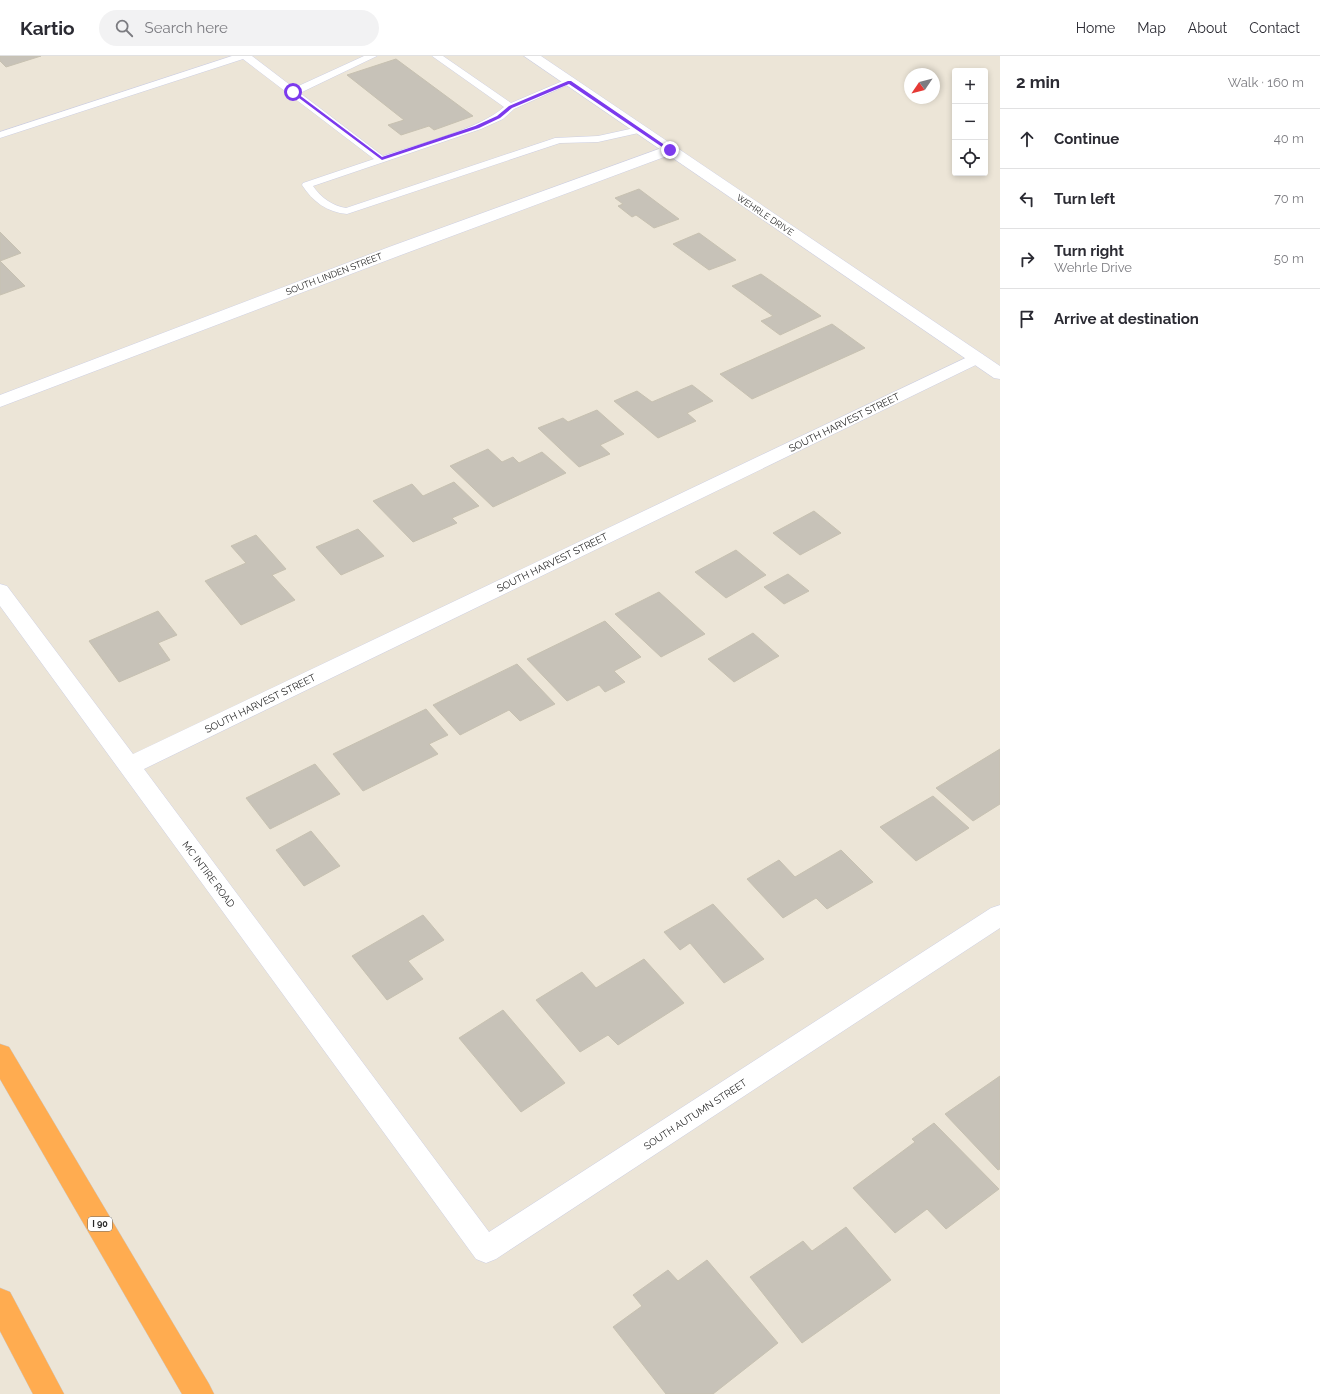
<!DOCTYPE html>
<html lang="en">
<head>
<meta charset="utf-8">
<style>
	body { margin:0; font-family:Raleway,sans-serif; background:#f2f2f3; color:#2b2b33 }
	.controls { position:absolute; right:12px; top:12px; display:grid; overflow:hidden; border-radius:4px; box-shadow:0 2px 6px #0003 }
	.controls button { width:36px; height:36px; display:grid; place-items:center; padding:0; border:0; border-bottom:1px solid #e1e1e2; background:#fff; color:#2b2b33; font:20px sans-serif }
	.compass { position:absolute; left:904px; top:12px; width:36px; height:36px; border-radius:50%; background:#fff; box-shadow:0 2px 6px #0003; rotate:235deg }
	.stop { position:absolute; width:12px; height:12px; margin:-9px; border:3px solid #7c3aed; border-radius:50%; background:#fff }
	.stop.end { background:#7c3aed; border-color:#fff; box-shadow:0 1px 4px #0008 }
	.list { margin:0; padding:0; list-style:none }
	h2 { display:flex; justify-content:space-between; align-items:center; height:52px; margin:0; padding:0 16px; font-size:17px }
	h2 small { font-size:13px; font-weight:400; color:#7c7c81 }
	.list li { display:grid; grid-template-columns:26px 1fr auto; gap:12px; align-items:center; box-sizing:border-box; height:60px; padding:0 16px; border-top:1px solid #e1e1e2 }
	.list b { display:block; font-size:15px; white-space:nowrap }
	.list p { margin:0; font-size:13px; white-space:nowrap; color:#7c7c81 }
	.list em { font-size:13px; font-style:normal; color:#7c7c81 }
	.icon { flex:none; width:22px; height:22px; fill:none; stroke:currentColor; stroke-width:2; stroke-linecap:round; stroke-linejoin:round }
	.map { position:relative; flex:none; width:1000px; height:1338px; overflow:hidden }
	header { display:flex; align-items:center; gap:24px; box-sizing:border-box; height:56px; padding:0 20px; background:#fff; border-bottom:1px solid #e1e1e2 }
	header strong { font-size:19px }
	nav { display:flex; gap:22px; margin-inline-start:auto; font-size:14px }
	.search { width:280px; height:36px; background:#f2f2f3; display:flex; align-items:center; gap:10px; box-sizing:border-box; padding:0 14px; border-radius:22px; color:#7c7c81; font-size:15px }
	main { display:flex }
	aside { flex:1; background:#fff }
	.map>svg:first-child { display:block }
</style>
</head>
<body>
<header>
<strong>Kartio</strong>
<div class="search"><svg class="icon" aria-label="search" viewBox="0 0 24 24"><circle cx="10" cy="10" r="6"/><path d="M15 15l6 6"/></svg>Search here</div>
<nav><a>Home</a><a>Map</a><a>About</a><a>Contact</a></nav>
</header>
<main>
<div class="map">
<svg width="1000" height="1338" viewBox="0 0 1000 1338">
	<rect width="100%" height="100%" fill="#ece5d7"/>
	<!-- building -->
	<g fill="#c7c2b8" stroke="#c7c1b1">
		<path d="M0,0H41L6,11L0,5Z"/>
		<path d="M396,3L473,60L434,74L429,70L401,79L388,69L404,64L347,19Z"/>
		<path d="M639,133L679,163L654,172L636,159L632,161L618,150L623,148L615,142Z"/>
		<path d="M0,176L21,197L0,205L25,230L0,239Z"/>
		<path d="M699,177L736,204L709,214L673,188Z"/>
		<path d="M761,218L821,260L780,279L761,265L773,260L732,230Z"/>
		<path d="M832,268L865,292L752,343L720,318Z"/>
		<path d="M692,329L713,345L687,357L696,365L658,382L614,345L637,335L652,346Z"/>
		<path d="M597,354L624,378L600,389L610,398L579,411L538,372L563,362L568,366Z"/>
		<path d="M488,393L502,406L513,401L519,407L542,396L566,417L493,451L450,410Z"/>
		<path d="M454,426L479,450L452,462L457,467L413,486L373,445L412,428L423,440Z"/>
		<path d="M814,455L841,477L800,499L773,477Z"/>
		<path d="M358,473L384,500L341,519L316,491Z"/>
		<path d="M256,479L286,513L272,519L295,544L241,569L205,525L246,507L231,490Z"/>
		<path d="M736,494L766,519L726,542L695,516Z"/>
		<path d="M788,518L809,535L784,548L764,531Z"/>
		<path d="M659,536L705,578L661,601L615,558Z"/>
		<path d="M158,555L177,579L158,587L170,604L119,626L89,585Z"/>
		<path d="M605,565L641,601L614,615L625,626L605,636L599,629L567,645L527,603Z"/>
		<path d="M753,577L779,600L734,626L708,603Z"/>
		<path d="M517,608L555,648L520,665L509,654L460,679L433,649Z"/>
		<path d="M426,653L448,679L429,688L438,698L363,735L333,698Z"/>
		<path d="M1000,693V748L973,765L936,732Z"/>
		<path d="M315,708L340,738L270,773L246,742Z"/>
		<path d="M933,740L969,772L916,805L880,771Z"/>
		<path d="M311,775L340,810L304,830L276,794Z"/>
		<path d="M841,794L873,826L827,853L816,842L783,862L747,823L779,804L795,821Z"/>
		<path d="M713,848L764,903L724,927L690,887L680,894L664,876Z"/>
		<path d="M423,859L444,884L408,905L423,923L387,944L352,900Z"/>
		<path d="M644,903L684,947L618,989L608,979L580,996L536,944L582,916L596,932Z"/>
		<path d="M503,954L565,1027L521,1056L459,982Z"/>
		<path d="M1000,1020V1113L998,1114L945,1058Z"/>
		<path d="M934,1067L999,1133L946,1173L927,1153L895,1177L853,1132L915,1086L912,1083Z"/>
		<path d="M846,1171L891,1224L802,1287L750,1221L803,1185L812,1195Z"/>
		<path d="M707,1204L778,1287L713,1338H666L613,1271L642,1250L633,1239L668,1214L678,1225Z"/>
	</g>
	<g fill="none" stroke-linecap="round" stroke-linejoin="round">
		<defs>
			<path id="lane" d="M232,0H252L294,32L364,0H377L300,37L383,100C415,89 480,73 504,51L432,0H443L511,47L565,24H573L574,26L514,53L503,63L481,73L313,130C321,142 333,150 346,152L555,82L598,80L639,71L644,74L643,76L598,86L560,87L347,158C327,156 313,146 302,129L303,127L374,103L243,3L0,82V76Z"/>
			<g id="street">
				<path d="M670,89L675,91L678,94L675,97L401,199L0,351V339L389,191Z"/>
				<path d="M976,297L982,298L985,302L982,306L144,713L489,1176L991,852L1000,849V872L496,1203L486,1207L476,1203L0,550V528L7,530L133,698Z"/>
			</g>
			<path id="secondary" d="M524,0H541L1000,310V323L994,322Z"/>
			<g id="highway">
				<path d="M0,988L9,991L209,1328L214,1338H182L0,1023Z"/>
				<path d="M0,1232L10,1236L64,1338H33L0,1275Z"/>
			</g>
		</defs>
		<!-- lane casing -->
		<use href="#lane" stroke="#cdcfe3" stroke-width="1"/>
		<!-- street casing -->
		<use href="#street" stroke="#cdcfe3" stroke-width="1"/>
		<!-- secondary casing -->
		<use href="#secondary" stroke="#cdcfe3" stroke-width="1"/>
		<!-- highway casing -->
		<use href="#highway" stroke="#cbcbcb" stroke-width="1"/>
		<!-- lane -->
		<use href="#lane" fill="#fff" fill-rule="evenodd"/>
		<!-- street -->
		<use href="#street" fill="#fff" fill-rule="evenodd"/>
		<!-- secondary -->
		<use href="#secondary" fill="#fff" fill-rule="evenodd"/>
		<!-- highway -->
		<use href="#highway" fill="#ffac50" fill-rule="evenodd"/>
	</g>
	<!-- route -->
	<path fill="#7c3aed" d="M568,25H571L672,94L668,95L569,28L512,52L500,62L479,72L382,104L291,36L294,35L382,101L475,70L497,60L509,50Z"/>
	<g text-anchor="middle" stroke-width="3.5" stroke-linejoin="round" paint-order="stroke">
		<!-- far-street labels -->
		<g font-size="9" fill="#282828" stroke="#fff">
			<text transform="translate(765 159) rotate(34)" y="3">WEHRLE DRIVE</text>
			<text transform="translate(334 218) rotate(-21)" y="3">SOUTH LINDEN STREET</text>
		</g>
		<!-- shield labels -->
		<rect fill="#fff" stroke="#686868" stroke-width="1" x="88" y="1161" width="24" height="14" rx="3"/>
		<g font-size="9" font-weight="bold" fill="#282828">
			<text x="100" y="1171">I 90</text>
		</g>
		<!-- street labels -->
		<g font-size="10" fill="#282828" stroke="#fff">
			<text transform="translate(844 366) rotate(-26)" y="4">SOUTH HARVEST STREET</text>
			<text transform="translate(552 506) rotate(-26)" y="4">SOUTH HARVEST STREET</text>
			<text transform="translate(260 647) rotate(-26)" y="4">SOUTH HARVEST STREET</text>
			<text transform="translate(209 818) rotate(53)" y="4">MC INTIRE ROAD</text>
			<text transform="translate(695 1058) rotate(-33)" y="4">SOUTH AUTUMN STREET</text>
		</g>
	</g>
</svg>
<div class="controls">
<button>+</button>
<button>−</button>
<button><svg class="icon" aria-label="locate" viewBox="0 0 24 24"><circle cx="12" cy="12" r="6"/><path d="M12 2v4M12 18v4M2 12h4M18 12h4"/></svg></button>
</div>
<svg class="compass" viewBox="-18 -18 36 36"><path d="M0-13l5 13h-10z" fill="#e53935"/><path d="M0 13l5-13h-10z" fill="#7c7c81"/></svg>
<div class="stop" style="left:293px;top:36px"></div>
<div class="stop end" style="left:670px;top:94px"></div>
</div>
<aside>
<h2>2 min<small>Walk · 160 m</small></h2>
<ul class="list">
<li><svg class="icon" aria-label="ahead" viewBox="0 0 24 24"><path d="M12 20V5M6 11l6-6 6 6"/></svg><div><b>Continue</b></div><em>40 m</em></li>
<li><svg class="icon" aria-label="left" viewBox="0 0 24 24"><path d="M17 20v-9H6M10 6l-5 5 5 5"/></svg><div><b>Turn left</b></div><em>70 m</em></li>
<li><svg class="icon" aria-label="right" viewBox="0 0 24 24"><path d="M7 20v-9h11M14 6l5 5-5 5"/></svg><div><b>Turn right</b><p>Wehrle Drive</p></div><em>50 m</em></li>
<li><svg class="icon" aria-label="arrive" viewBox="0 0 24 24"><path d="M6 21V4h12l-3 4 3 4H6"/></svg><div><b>Arrive at destination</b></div></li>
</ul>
</aside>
</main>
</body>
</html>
